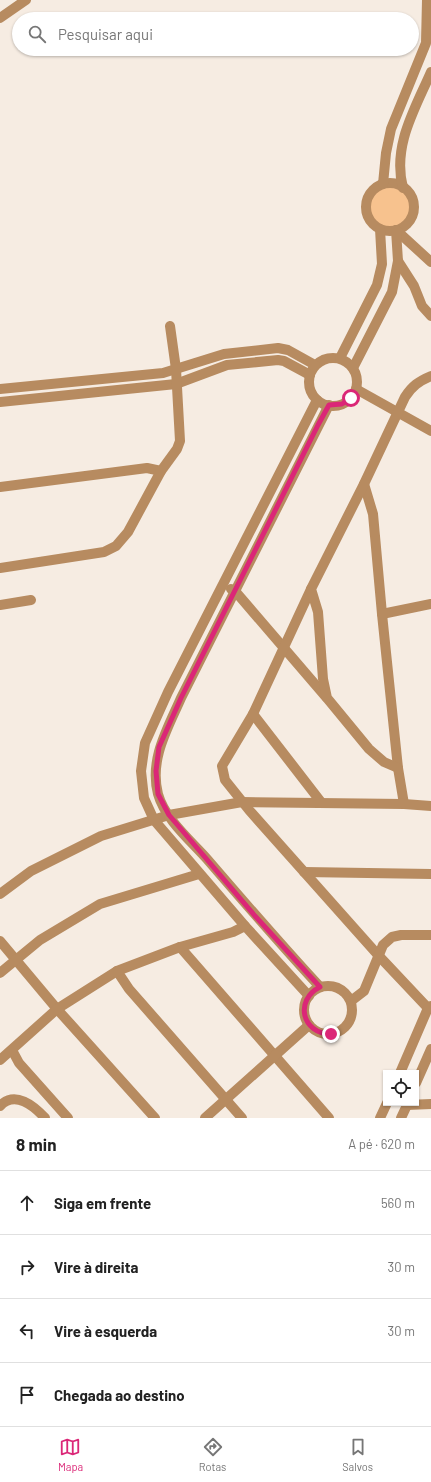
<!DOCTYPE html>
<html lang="pt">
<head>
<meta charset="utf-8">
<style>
	body { margin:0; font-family:Barlow,sans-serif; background:#f6f6f6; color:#222 }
	.controls { position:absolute; right:12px; bottom:12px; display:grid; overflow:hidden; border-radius:0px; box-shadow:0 1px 3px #0004 }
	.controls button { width:36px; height:36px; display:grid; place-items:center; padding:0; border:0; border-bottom:1px solid #e0e0e0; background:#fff; color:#222; font:20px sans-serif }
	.stop { position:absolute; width:12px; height:12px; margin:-9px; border:3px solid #db2777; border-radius:50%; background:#fff }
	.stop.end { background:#db2777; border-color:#fff; box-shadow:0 1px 4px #0008 }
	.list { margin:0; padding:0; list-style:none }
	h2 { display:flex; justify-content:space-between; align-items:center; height:52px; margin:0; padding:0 16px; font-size:17px }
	h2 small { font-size:13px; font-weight:400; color:#767676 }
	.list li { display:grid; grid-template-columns:26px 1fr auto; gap:12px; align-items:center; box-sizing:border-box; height:64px; padding:0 16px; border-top:1px solid #e0e0e0 }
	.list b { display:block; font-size:15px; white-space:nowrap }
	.list em { font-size:13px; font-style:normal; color:#767676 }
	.icon { flex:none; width:22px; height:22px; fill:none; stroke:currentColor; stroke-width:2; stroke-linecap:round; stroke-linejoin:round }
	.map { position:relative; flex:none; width:431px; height:1118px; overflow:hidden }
	.search { position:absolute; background:#fff; box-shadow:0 1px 3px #0004; left:12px; right:12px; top:12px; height:44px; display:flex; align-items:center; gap:10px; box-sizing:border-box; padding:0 14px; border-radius:22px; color:#767676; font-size:15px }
	.sheet { height:308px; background:#fff }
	nav { display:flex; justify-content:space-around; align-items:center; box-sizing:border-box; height:56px; border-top:1px solid #e0e0e0; background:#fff; font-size:11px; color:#767676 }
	nav a { display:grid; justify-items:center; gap:2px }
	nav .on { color:#db2777 }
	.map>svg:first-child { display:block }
</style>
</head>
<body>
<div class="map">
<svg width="431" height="1118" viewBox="0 0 431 1118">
	<rect width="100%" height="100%" fill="#f6ece2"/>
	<!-- green -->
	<circle fill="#f7c28e" cx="390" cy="207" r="20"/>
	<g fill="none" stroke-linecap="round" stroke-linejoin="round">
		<!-- minor -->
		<g stroke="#b78b60" stroke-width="10">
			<path d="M0,18L26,0"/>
			<circle cx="390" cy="207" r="24"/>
			<path d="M383,184L386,153L391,129L426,43L427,0"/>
			<path d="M403,188C392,146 415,109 431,72"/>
			<path d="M396,230L431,262"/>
			<path d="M398,261L414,286L422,306L431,316"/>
			<circle cx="333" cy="382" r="24"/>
			<path d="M340,358L377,285L382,264L380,229"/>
			<path d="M353,368L392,292L398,261L396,230"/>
			<path d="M0,389L163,373L224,354L278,348L288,350L315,365"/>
			<path d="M356,389L431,431"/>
			<path d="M0,402L176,384L227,365L278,360L284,361L310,375"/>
			<path d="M364,484L373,514L382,614L398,768L404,804"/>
			<path d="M0,487L147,468L161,471"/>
			<path d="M0,568L104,552L116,546L128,532L161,471L177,449L180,441L176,369L170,326"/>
			<path d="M231,589L235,591L326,697"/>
			<path d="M311,589L253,714L222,766L225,780L249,810L378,955L428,1008"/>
			<path d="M0,605L31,600"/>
			<path d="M382,614L431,604"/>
			<path d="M253,714L321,802"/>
			<path d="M398,768L384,762L369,749L327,698L323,679L318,612L311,589L364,484L405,397C412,386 419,381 431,376"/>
			<path d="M304,872L431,874"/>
			<path d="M0,894L31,871L101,836L169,815L242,802L404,804L431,806"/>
			<path d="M0,941L57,1009L155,1118"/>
			<path d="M180,947L329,1118"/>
			<path d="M117,971L129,989L242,1118"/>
			<path d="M0,973L40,940L100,904L199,874"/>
			<circle cx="328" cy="1010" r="24"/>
			<path d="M320,987C281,945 244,902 207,859C190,840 165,819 158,794C149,759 168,728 181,698L329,405"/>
			<path d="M309,996L245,926L154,820L144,798L141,771L145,743L168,692L317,400"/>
			<path d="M351,1001L364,991L383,945L392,937L401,935H431"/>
			<path d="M12,1050L19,1063L68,1118"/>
			<path d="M0,1060L57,1009L117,971L180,947L233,932L245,926"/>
			<path d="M400,1073L428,1008L431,1006"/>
			<path d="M416,1083L431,1049"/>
			<path d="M407,1105L431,1104"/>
			<path d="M0,1106C15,1090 34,1106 45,1118"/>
			<path d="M205,1118L309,1025"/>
			<path d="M380,1118L387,1103"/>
			<path d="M401,1118L408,1103"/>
		</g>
	</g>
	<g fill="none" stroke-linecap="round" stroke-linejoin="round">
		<!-- route -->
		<path stroke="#db2777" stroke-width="5" d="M331,1034C302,1034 294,1000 320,987L255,916L169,815L158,794L156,771L159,747L181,698L318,425L329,405L342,404L351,398"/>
	</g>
</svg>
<div class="controls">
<button><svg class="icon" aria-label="locate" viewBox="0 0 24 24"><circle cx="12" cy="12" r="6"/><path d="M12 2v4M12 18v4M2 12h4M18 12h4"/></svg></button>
</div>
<div class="stop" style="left:351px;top:398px"></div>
<div class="stop end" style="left:331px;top:1034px"></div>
<div class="search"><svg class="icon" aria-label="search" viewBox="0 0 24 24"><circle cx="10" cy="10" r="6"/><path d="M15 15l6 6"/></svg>Pesquisar aqui</div>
</div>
<section class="sheet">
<h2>8 min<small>A pé · 620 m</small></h2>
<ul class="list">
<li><svg class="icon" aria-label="ahead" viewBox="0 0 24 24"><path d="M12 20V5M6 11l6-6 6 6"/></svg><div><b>Siga em frente</b></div><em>560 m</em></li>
<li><svg class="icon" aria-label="right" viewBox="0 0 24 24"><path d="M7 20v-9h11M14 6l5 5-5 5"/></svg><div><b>Vire à direita</b></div><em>30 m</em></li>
<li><svg class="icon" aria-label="left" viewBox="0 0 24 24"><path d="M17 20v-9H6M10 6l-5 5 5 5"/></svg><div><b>Vire à esquerda</b></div><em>30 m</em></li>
<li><svg class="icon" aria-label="arrive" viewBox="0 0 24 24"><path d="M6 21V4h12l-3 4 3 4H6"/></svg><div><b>Chegada ao destino</b></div></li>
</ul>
</section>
<nav>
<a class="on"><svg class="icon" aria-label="map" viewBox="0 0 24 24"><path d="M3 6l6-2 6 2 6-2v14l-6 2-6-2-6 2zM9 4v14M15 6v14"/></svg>Mapa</a>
<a><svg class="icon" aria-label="directions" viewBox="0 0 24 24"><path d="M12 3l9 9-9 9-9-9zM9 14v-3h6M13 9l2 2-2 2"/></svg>Rotas</a>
<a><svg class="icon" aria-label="saved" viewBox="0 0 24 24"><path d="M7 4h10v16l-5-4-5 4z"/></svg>Salvos</a>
</nav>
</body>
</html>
